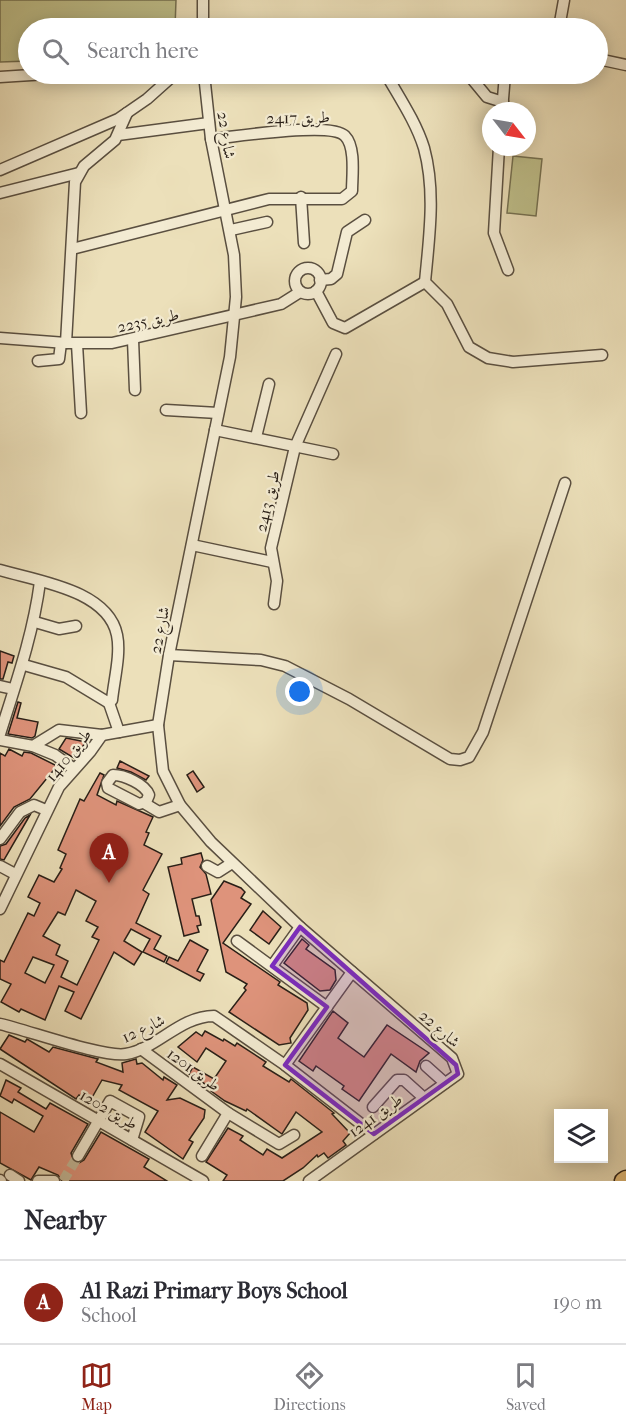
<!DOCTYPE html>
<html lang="en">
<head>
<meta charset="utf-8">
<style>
	body { margin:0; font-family:"IM FELL French Canon",Amiri,serif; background:#f2f2f3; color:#2b2b33 }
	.controls { position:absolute; right:18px; bottom:18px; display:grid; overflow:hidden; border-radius:0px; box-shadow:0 3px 15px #0003 }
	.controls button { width:54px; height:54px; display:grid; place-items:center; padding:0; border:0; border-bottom:2px solid #e1e1e2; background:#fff; color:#2b2b33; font:30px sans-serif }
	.compass { position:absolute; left:482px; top:102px; width:54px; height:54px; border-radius:50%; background:#fff; box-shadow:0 3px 15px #0003; rotate:121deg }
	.you { position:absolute; left:300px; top:692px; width:21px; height:21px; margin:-15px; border:4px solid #fff; border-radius:50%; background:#1a73e8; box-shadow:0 0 0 9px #1a73e833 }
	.badge { display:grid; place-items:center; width:39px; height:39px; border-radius:50%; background:#8f2418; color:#fff; font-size:20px; font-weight:700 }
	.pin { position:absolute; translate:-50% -50px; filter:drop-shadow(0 2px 3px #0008) }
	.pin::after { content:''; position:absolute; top:32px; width:21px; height:18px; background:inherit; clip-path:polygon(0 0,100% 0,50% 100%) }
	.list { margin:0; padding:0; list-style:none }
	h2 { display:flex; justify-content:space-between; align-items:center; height:78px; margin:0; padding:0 24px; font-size:26px }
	h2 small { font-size:20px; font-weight:400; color:#7c7c81 }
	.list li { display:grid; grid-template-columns:39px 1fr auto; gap:18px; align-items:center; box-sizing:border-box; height:84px; padding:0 24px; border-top:2px solid #e1e1e2 }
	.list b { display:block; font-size:22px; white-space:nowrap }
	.list p { margin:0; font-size:20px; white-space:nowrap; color:#7c7c81 }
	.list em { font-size:20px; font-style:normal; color:#7c7c81 }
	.icon { flex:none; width:33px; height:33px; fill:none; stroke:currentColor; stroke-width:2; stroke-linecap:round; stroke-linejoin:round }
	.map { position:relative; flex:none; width:626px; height:1181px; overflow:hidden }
	.search { position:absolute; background:#fff; box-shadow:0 3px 15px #0003; left:18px; right:18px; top:18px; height:66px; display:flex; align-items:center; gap:15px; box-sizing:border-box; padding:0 21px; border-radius:33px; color:#7c7c81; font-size:22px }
	.sheet { height:162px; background:#fff }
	nav { display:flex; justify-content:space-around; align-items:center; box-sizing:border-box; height:84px; border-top:2px solid #e1e1e2; background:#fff; font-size:16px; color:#7c7c81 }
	nav a { display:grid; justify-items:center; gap:3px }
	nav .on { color:#8f2418 }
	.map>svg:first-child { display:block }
</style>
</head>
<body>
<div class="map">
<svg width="626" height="1181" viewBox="0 0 626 1181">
	<rect width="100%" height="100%" fill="#ece0ba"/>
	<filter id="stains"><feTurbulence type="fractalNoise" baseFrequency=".00333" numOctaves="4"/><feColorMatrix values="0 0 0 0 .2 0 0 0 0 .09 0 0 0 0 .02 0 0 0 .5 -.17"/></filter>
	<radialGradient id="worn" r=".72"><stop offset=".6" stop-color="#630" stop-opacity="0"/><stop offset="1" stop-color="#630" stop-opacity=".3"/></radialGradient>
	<!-- green -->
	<g fill="#bfc08b" stroke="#747051" stroke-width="1.5">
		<path d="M0,0H176L175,28H28V61L0,62Z"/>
		<path d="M513,156L542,159L536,216L507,213Z"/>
	</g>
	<!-- building -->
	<g fill="#de937b" stroke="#291f17" stroke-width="1.5" fill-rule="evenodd">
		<path d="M0,651L14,656L12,663L8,662L3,679H0Z"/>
		<path d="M18,702L21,703L17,718L38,722L35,736L32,738L8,734Z"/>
		<path d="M66,738L86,742L74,758L59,749Z"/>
		<path d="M9,749L22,756L24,752L31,753L57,766L30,799L14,807L0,826V753L5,756Z"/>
		<path d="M120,761L149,776L146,780L131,772L117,768Z"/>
		<path d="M193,771L204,787L197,792L187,775Z"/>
		<path d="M100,773L104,775L97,795L116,805L117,801L153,817L146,832L149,833L144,845L162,854L143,890L149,894L136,923L161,936L154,949L167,956L164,962L143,952L150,939L131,929L124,941L142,952L134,965L114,952L81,1019L65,1011L74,992L59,986L45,1020L21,1009L19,1012L1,1002L11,984L0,979V960L4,962L28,913L34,916L40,903L28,897L39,875L54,882L62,869L60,868L66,854L58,850L80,799L84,801ZM76,890L96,901L86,921L98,927L92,937L99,940L77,985L61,977L68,961L56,955L60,945L43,936L58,912L65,915ZM33,957L54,965L45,983L25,973Z"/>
		<path d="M30,815L4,860L0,859V846L6,844L25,818Z"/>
		<path d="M201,853L203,860L200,867L206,874L211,894L192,899L196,916H199L201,925L197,926L199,932L184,936L168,867L182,864L181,858Z"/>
		<path d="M224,881L241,888L245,892L241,898L251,904L223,943L280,982L278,985L307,1003L308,1010L290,1038L291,1043L279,1045L229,1012L246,990L244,988L247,984L226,972L211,900Z"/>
		<path d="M263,911L281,927L269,944L250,930Z"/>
		<path d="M302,939L309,945L306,949L335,970L336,980L330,990L320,991L284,963Z"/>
		<path d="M190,940L208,950L197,971L204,974L200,981L166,963L169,957L178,961Z"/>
		<path d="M333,1011L348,1023L338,1038L364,1057L387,1025L429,1053L420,1061L416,1072L391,1054L359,1101L342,1089L344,1086L316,1066L313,1071L299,1061Z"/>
		<path d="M205,1031L223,1041L224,1039L235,1046L237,1043L266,1062L263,1066L289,1082L291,1079L334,1113L332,1114L350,1133L343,1141L346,1145L328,1158L324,1153L318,1157L317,1155L303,1168L283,1181H223L227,1175L206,1162L228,1128L243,1136L240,1140L263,1155L267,1149L282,1158L322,1132L296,1112L282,1134L247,1109L246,1111L225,1101L211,1091L213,1089L189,1074L193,1067L214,1079L226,1061L206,1048L197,1062L178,1047L196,1032L202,1036Z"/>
		<path d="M9,1035L25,1042L27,1039L49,1052L53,1047L98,1059L96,1062L123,1072L122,1063L136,1059L137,1064L142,1063L163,1080L164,1077L177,1085L167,1100L180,1098L205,1110L204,1118L189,1140L193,1142L183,1159L145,1132L158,1111L119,1090L122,1085L102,1080L90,1101L79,1095L76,1099L0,1049Z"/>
		<path d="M6,1080L21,1088L18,1092L46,1109L50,1103L88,1124L71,1153L74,1162L79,1163L84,1160L101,1132L149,1159L144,1167L167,1181H62L58,1175L39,1167L31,1180L0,1163V1112L34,1132L43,1116L14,1099L12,1103L0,1096Z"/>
	</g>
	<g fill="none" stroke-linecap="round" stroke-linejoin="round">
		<!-- minor-tunnel -->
		<path stroke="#c5b999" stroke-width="10" stroke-dasharray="10 5" stroke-linecap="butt" d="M63,1181L78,1156"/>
		<defs>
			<g id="minor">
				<path d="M203,0V28"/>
				<path d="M559,28L564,0"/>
				<path d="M598,59L626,65"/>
				<path d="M204,74L211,139L234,255L236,297L230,357L169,655L158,725L163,771L180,805L211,842L300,927L452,1058L458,1074L309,1181"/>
				<path d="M386,74C399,97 416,122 424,148C436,192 429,238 425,282L447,304L469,347L488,358L513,362L602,355"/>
				<path d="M468,74L487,97L503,102"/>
				<path d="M0,77L47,74"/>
				<path d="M502,111L505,74"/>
				<path d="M118,135L209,123"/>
				<path d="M499,147L494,233L508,270"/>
				<path d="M0,170L118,119L147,99L175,74"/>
				<path d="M0,193L79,173"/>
				<path d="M301,197L304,243"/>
				<path d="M231,230L267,222"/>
				<path d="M72,249L269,199H342L352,191C352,177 356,147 345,136C331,121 234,137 211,139"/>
				<circle cx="308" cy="281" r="13"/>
				<path d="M320,280L331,279L337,274L347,232L365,220"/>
				<path d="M316,291L333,323L345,328L425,282"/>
				<path d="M0,338L66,343H112L281,304L300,292"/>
				<path d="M133,340L135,390"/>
				<path d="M66,343L75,182L84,166L115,140L127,113"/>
				<path d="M77,344L81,413"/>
				<path d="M38,361L59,359L61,343"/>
				<path d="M166,410L218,413"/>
				<path d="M215,430L333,454"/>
				<path d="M256,437L269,384"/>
				<path d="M192,545L272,562"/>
				<path d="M0,570C37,581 108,590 117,635C121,654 114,680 112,700L109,703L66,677L24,665"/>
				<path d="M274,604L277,581L271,548L295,447L336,354"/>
				<path d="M35,622L59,629L76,626"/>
				<path d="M169,655L261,660L285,666L349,699L450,759L460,760L469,757L483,732L565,483"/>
				<path d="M0,686L13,689"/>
				<path d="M109,703L119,732"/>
				<path d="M0,734C16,683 33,635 40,582"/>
				<path d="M0,740L33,746L59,730L102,735L158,725"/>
				<path d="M33,746L55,755L73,768"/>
				<path d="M113,775C124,775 145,784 149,795L146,802L139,804L108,788L107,783Z"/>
				<path d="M144,803L159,812L180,805"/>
				<path d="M0,839L20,812L34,805L46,810"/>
				<path d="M0,866L15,874"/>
				<path d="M207,866L218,872L232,863"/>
				<path d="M0,909L59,787L90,752L102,735"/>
				<path d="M237,941L327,1007"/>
				<path d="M272,966L300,927"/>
				<path d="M0,1024C27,1030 104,1058 126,1054C157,1049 180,1016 214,1016L285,1065L374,1134"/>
				<path d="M141,1049L228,1113L279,1144L294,1135"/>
				<path d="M0,1064L203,1181"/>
				<path d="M285,1065L352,972"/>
				<path d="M426,1066L445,1083"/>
				<path d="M373,1107L397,1080H404L424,1098"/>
				<path d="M78,1156L110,1101L139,1117L132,1140"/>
				<path d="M202,1156L228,1113"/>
				<path d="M10,1175L19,1181"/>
				<path d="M0,1180L1,1181"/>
				<path d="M38,1181H54"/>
			</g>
			<path id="highway" d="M623,1181L626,1179"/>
		</defs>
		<!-- minor casing -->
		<use href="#minor" stroke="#5a4f40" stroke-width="13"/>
		<!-- highway casing -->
		<use href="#highway" stroke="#291f17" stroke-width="19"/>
		<!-- minor -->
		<use href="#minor" stroke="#f3ebd2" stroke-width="10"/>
		<!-- highway -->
		<use href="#highway" stroke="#e6c07d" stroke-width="16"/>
	</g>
	<!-- marked area -->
	<path fill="#7b2cbf" fill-opacity="0.2" stroke="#7b2cbf" stroke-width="4.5" stroke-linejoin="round" d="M300,927L456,1065L458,1074L374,1134L285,1065L327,1007L272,966Z"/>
	<g text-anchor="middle" stroke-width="4.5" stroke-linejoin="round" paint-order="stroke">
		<!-- street labels -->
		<g font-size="16" fill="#291f17" stroke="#f3ebd2">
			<text transform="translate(298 117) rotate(-1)" y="6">طريق 2417</text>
			<text transform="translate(227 135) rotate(81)" y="6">شارع 22</text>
			<text transform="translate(148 320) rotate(-12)" y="6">طريق 2235</text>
			<text transform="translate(267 501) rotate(-77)" y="6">طريق 2413</text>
			<text transform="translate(159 630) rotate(-79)" y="6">شارع 22</text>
			<text transform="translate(68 755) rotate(-51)" y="6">طريق 1410</text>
			<text transform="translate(143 1028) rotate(-25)" y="6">شارع 12</text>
			<text transform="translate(440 1028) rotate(41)" y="6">شارع 22</text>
			<text transform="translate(194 1069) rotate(36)" y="6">طريق 1201</text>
			<text transform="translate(109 1109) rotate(30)" y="6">طريق 1202</text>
			<text transform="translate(375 1115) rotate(-36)" y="6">طريق 1241</text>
		</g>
	</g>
	<rect width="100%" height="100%" filter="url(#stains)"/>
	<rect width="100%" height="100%" fill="url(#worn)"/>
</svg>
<div class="controls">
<button><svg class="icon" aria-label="layers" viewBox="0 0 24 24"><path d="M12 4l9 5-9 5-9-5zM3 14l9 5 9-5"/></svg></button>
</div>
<svg class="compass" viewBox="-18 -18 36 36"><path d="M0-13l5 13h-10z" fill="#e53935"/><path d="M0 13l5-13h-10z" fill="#7c7c81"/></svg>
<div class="you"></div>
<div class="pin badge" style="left:109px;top:883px">A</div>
<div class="search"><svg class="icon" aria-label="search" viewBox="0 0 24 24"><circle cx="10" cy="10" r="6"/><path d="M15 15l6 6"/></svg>Search here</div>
</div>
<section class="sheet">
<h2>Nearby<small></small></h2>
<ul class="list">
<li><span class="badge">A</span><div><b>Al Razi Primary Boys School</b><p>School</p></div><em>190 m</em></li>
</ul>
</section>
<nav>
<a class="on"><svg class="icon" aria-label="map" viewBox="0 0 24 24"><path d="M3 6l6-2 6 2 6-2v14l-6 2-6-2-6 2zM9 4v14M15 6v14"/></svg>Map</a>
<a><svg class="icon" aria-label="directions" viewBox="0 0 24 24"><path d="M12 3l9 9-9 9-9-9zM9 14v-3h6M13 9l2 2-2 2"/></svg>Directions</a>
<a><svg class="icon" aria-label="saved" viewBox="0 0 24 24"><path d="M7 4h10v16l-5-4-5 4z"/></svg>Saved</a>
</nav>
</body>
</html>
